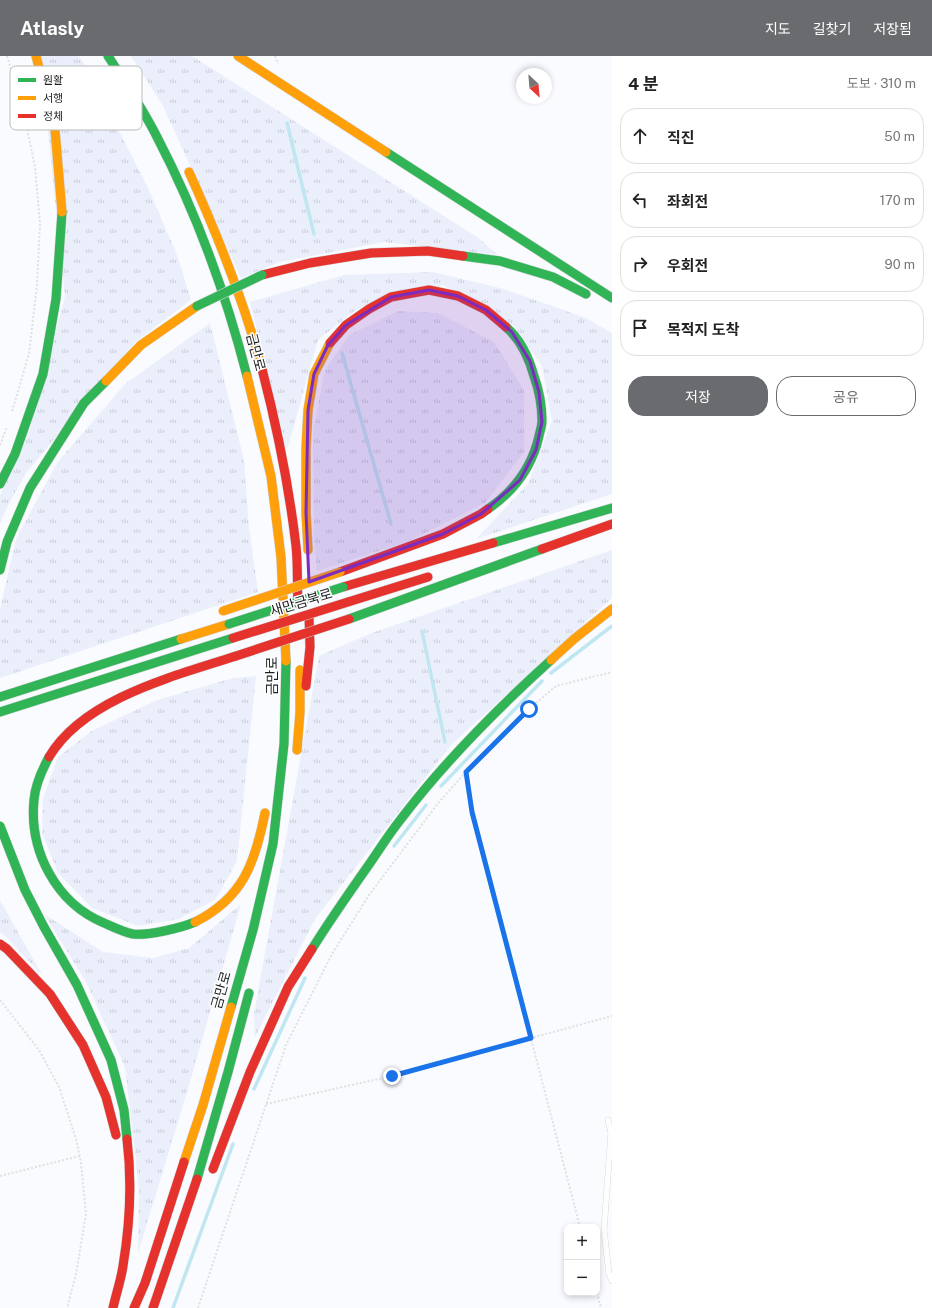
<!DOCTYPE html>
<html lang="ko">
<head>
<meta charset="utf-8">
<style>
	body { margin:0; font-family:"Public Sans","Noto Sans KR",sans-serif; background:#f6f6f6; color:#222 }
	.controls { position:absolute; right:12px; bottom:12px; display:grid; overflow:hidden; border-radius:8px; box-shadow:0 2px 6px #0003 }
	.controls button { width:36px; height:36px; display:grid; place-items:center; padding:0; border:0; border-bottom:1px solid #e0e0e0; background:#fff; color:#222; font:20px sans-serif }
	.compass { position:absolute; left:516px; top:12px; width:36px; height:36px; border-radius:50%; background:#fff; box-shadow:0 2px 6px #0003; rotate:154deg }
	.stop { position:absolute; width:12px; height:12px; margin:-9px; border:3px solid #1a73e8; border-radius:50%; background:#fff }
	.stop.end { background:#1a73e8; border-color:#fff; box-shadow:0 1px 4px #0008 }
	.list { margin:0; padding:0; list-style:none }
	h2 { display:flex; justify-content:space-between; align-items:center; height:52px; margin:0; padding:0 16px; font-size:17px }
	h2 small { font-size:13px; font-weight:400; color:#767676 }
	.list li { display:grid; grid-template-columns:26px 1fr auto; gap:12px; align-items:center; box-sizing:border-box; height:56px; margin:0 8px 8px; padding:0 8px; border:1px solid #e0e0e0; border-radius:16px }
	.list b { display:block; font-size:15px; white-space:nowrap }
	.list em { font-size:13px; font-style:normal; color:#767676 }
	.actions { display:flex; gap:8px; padding:12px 16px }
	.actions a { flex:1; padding:9px 0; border:1px solid #696b6e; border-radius:16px; text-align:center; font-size:14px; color:#696b6e }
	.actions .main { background:#696b6e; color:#fff }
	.icon { flex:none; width:22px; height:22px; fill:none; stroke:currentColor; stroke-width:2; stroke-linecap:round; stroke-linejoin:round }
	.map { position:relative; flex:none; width:612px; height:1252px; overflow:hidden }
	header { display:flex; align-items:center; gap:24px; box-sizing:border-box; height:56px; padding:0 20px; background:#696b6e; color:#fff }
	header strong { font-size:19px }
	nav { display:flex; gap:22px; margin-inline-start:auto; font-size:14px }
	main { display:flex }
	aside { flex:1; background:#fff }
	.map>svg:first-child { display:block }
</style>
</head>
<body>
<header>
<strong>Atlasly</strong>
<nav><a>지도</a><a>길찾기</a><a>저장됨</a></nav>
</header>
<main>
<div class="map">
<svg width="612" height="1252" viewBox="0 0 612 1252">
	<defs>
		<pattern id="grass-tufts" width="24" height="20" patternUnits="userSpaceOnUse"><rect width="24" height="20" fill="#eaeffb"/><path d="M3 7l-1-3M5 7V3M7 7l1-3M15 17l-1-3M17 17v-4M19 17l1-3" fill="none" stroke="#c8ccd7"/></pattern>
	</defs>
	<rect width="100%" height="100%" fill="#f9fbfe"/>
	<!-- grass -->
	<g fill="url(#grass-tufts)">
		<path d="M40,0H78L86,10L148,132L177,199L191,244L135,286L26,417L7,451L0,468V439L29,377L65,240Z"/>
		<path d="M131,0H192L477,181L498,199L384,186L280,206L241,222L163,50Z"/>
		<path d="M433,216L504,233L586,262L612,277V438L476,483L528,428L552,365L542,310L514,270L443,229L357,253L318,284L287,394L250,246L344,219Z"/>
		<path d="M398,255L438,257L494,286L524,334V396L485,447L409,485L317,515L314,480L313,376L325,314L349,279Z"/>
		<path d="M210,267L244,404L249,472L258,536L0,622V553L16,483L57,407L125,328Z"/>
		<path d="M612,494V542L451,689L315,863L255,981L254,958L319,600L369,578Z"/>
		<path d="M256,620L237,805L216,843L179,863L138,870L92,852L58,817L42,777L43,742L58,701L92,675L157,644L233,622Z"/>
		<path d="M0,844L42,919L4,879L0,876Z"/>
		<path d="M241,848L190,1026L138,1197L139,1132L125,1011L86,926L44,858L103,896L153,902L189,892Z"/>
	</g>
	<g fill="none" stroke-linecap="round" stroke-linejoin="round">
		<!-- stream -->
		<g stroke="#c0e7f1" stroke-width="3.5">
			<path d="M287,67L314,178"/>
			<path d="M342,297L391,468"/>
			<path d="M422,575L445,686"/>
			<path d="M551,617L612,570"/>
			<path d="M441,730L542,625"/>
			<path d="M394,790L426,749"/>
			<path d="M254,1033L305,922"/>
			<path d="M173,1252L233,1088"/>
		</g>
		<defs>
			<path id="lane" d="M608,1064L611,1077L604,1174L609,1218L612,1225"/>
			<g id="fast">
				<path d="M108,0C125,26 143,53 157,81C196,156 226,238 247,320"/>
				<path d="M386,96L612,242"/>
				<path d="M463,200L500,205L553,221L586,238"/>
				<path d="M0,428L15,398L43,318L56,243L62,156"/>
				<path d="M488,453C514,435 532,412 539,380C540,375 542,370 542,365C542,350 539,334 534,320C529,302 520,283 506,271"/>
				<path d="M493,487L612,452"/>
				<path d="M0,514L7,486L30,432L84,347L106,325"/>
				<path d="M349,563L542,493"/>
				<path d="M0,641L181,583"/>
				<path d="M0,656L233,582"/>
				<path d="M49,701C42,714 35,729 34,744C29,795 56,847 104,867C113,871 123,876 133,878C147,880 181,872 195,866"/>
				<path d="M0,770L25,834L44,871L77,929L111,1004L124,1054L127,1083"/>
				<path d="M312,893C330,864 349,837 368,810C379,794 389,778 401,763C445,705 497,653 551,604"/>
				<path d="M231,951L253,874L273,788L284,688L286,605"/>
				<path d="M197,1123L228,1016L249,937"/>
			</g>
			<g id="slow">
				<path d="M36,0L55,74L62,156"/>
				<path d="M238,0L386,96"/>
				<path d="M189,116C218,180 244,245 262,313"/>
				<path d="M247,320L271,420L281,501L286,605"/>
				<path d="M106,325L141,289L197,250"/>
				<path d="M308,494L306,457V392L308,354L314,318L330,287"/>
				<path d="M181,583L229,568"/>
				<path d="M551,604L574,583L612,553"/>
				<path d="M297,694L300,656V614"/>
				<path d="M195,866C243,842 255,807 265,757"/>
				<path d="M184,1106L203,1049L231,951"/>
			</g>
			<g id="jam">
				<path d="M262,219L310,207L371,197L428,195L463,200"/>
				<path d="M330,287L346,269L369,253L391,241L429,234L458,240L486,254L506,271"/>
				<path d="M262,313C277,371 289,430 296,490C298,509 297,529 298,548"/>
				<path d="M542,493L612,468"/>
				<path d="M340,516L443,478L481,458L488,453"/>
				<path d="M343,531L493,487"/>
				<path d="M348,546L428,521"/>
				<path d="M306,630L310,591L309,560"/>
				<path d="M49,701C84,642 175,620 236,600"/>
				<path d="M0,888L7,893L50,938L83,989L106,1041L116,1079"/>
				<path d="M213,1113L250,1016L288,931L312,893"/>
				<path d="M113,1252C116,1238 121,1224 123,1210C130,1168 132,1124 127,1083"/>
				<path d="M134,1252L145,1227L184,1106"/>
				<path d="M153,1252L197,1123"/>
			</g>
		</defs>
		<!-- lane casing -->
		<use href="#lane" stroke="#c6c7ca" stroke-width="6"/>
		<!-- fast casing -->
		<use href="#fast" stroke="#d4d5d7" stroke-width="10"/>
		<!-- slow casing -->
		<use href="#slow" stroke="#d4d5d7" stroke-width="10"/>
		<!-- jam casing -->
		<use href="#jam" stroke="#d4d5d7" stroke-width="10"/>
		<!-- path -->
		<g stroke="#e0e0e1" stroke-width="2" stroke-dasharray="2 2" stroke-linecap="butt">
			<path d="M7,0L23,53L35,111L40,168L37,229L29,297L12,356"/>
			<path d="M275,0L278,8"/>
			<path d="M0,389L7,371"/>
			<path d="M466,716L472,756L580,1171"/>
			<path d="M0,944L39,994L59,1031L76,1083L81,1107L86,1158L76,1218L67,1252"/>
			<path d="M266,1048L392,1020L612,960"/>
			<path d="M0,1120L80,1100"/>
			<path d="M597,1237L601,1252"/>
			<path d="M198,1252L286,989L332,898L369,839L439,746L466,716L529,653L556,630L612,616"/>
		</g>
		<!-- lane -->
		<use href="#lane" stroke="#fefeff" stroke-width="5.5"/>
		<!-- fast -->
		<use href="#fast" stroke="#30b455" stroke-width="9"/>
		<!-- slow -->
		<use href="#slow" stroke="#ff9f0a" stroke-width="9"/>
		<!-- jam -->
		<use href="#jam" stroke="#e5322d" stroke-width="9"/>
		<defs>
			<g id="fast-bridge">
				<path d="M197,250L262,219"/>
				<path d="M229,568L343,531"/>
			</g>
			<path id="slow-bridge" d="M223,555L340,516"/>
			<g id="jam-bridge">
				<path d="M233,582L348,546"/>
				<path d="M236,600L349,563"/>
			</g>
		</defs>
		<!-- fast-bridge casing -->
		<use href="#fast-bridge" stroke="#d4d5d7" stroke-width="10" stroke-linecap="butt"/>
		<!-- slow-bridge casing -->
		<use href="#slow-bridge" stroke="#d4d5d7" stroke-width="10" stroke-linecap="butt"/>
		<!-- jam-bridge casing -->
		<use href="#jam-bridge" stroke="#d4d5d7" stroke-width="10" stroke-linecap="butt"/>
		<!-- fast-bridge -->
		<use href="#fast-bridge" stroke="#30b455" stroke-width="9"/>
		<!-- slow-bridge -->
		<use href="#slow-bridge" stroke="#ff9f0a" stroke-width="9"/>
		<!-- jam-bridge -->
		<use href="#jam-bridge" stroke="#e5322d" stroke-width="9"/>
	</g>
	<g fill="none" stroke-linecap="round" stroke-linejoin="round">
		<!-- route -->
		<path stroke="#1a73e8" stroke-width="5" d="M392,1020L531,982L472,756L466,716L529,653"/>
	</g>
	<!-- marked area -->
	<path fill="#7b2cbf" fill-opacity="0.2" stroke="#7b2cbf" stroke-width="3" stroke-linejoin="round" d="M429,234L458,240L486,254L512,276L530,305L539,336L542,366L536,394L520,424L481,458L443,478L309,526L306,457L308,354L314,318L328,289L346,269L391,241Z"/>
	<g text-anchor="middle" stroke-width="3" stroke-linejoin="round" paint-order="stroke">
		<!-- street labels -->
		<g font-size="14" fill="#1b1d20" stroke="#fff">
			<text transform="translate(256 296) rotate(75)" y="5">금만로</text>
			<text transform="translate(301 546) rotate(-17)" y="5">새만금북로</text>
			<text transform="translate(272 620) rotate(-90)" y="5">금만로</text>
			<text transform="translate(221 934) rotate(-74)" y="5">금만로</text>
		</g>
	</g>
	<!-- legend -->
	<rect x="10" y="10" width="132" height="64" rx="6" fill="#fff" stroke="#bbbbbc" stroke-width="1"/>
	<rect x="18" y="22" width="18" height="4" fill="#30b455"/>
	<rect x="18" y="40" width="18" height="4" fill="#ff9f0a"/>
	<rect x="18" y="58" width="18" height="4" fill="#e5322d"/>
	<g font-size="11" fill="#1b1d20">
		<text x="43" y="28">원활</text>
		<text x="43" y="46">서행</text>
		<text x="43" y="64">정체</text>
	</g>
</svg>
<div class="controls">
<button>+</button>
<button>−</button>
</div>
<svg class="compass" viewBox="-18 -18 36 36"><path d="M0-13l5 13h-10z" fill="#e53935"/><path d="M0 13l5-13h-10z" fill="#767676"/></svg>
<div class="stop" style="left:529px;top:653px"></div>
<div class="stop end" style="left:392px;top:1020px"></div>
</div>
<aside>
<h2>4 분<small>도보 · 310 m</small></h2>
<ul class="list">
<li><svg class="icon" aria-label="ahead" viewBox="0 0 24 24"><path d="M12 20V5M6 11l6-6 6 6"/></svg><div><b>직진</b></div><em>50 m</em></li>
<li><svg class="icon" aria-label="left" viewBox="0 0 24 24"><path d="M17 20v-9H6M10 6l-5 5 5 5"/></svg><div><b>좌회전</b></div><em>170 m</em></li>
<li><svg class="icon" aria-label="right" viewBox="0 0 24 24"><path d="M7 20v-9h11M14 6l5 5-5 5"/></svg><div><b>우회전</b></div><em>90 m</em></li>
<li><svg class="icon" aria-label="arrive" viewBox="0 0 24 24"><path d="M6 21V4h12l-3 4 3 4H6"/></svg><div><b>목적지 도착</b></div></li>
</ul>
<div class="actions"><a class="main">저장</a><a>공유</a></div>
</aside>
</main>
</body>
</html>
